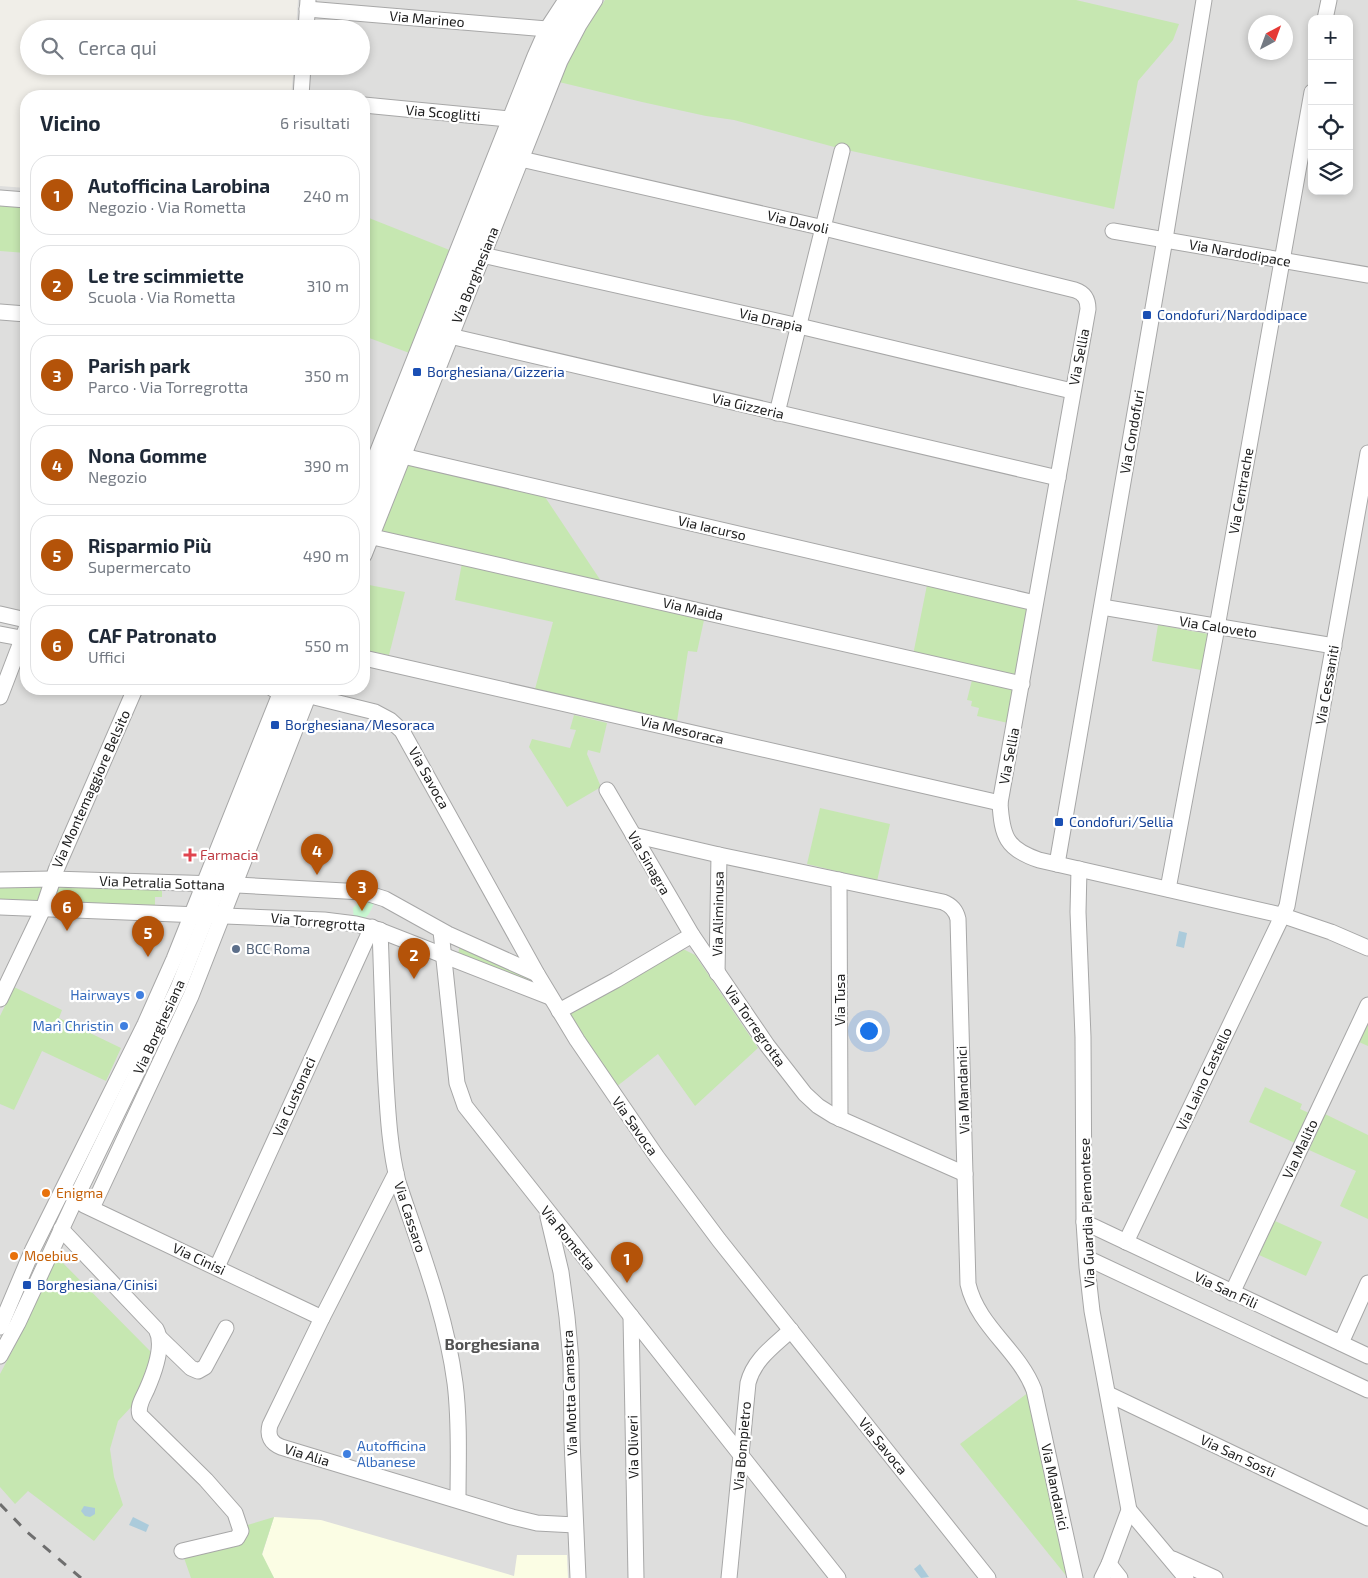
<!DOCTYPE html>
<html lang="it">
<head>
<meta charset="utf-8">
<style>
	body { margin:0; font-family:"Exo 2",sans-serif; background:#f2f2f3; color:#1f2937 }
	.controls { position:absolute; right:15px; top:15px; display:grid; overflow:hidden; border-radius:10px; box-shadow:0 2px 8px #0003 }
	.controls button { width:45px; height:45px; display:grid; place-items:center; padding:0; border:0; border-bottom:1px solid #e0e1e3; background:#fff; color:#1f2937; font:25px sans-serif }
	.compass { position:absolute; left:1248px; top:15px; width:45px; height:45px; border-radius:50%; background:#fff; box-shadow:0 2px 8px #0003; rotate:41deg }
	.you { position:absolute; left:868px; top:1030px; width:18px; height:18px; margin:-12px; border:4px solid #fff; border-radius:50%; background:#1a73e8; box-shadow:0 0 0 8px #1a73e833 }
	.badge { display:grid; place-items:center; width:32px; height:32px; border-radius:50%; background:#b45309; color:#fff; font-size:16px; font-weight:700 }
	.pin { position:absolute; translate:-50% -41px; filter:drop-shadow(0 1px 2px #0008) }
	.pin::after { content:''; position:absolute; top:26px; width:18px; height:15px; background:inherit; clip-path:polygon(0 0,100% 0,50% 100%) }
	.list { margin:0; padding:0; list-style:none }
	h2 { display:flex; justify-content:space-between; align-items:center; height:65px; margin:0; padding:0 20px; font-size:21px }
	h2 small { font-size:16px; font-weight:400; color:#747a83 }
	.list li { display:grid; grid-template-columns:32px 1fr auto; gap:15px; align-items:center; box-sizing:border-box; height:80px; margin:0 10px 10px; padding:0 10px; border:1px solid #e0e1e3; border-radius:20px }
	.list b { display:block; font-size:19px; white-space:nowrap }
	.list p { margin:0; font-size:16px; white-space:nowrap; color:#747a83 }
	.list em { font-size:16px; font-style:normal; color:#747a83 }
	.icon { flex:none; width:28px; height:28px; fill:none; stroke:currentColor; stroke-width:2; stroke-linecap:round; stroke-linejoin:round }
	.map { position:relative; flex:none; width:1368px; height:1578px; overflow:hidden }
	.search { position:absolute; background:#fff; box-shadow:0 2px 8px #0003; left:20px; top:20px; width:350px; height:55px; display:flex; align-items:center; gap:12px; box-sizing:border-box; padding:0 18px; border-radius:28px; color:#747a83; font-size:19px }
	.panel { position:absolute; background:#fff; box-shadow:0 2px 8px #0003; left:20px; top:90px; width:350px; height:605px; border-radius:20px }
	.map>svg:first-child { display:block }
</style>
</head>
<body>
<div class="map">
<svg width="1368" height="1578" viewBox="0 0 1368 1578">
	<rect width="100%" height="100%" fill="#f0eee8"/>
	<!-- residential -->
	<path fill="#dededd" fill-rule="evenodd" d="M298,0H1368V1578H0V186L26,188V689H364V96H291L294,66H361V29H296ZM1312,19H1349V191H1312ZM1256,22H1286V52H1256Z"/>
	<!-- education -->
	<path fill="#fbfde4" d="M274,1517L321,1520L514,1576L517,1555H567L568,1578H274L262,1555Z"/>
	<!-- grass -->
	<g fill="#c6e7b1">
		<path d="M605,0H1076L1179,24L1173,40L1138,81L1114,209L838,148L734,120L706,116L642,102L559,82L582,34Z"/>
		<path d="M0,205L26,207V253L0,251Z"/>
		<path d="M364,216L452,251L412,354L364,336Z"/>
		<path d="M407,464L543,494L603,584L377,534Z"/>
		<path d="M462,563L704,620L697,652L688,651L677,721L535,689L553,622L455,600Z"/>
		<path d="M364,584L405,592L389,655L364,650Z"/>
		<path d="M927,585L1031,606L1016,677L913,655Z"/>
		<path d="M1158,625L1208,634L1201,670L1152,661Z"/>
		<path d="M972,680L1015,689L1008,723L977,716L979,708L971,706L972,701L967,700Z"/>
		<path d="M574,715L607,723L600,753L588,750L587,754L601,787L567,807L529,747L532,739L570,748L576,730L570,729Z"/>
		<path d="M820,808L890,824L877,881L807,864Z"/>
		<path d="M0,882L48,883L42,902L0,901Z"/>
		<path d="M58,886L162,890V897H155V905L54,902Z"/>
		<path d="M460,945L526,974L533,981L531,983L458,954Z"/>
		<path d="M677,950H685L695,955L758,1048L695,1106L658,1054L616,1087L569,1014Z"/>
		<path d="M14,987L62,1010L59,1018L121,1048L106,1081L42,1051L14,1110L0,1104V1016Z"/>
		<path d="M1368,1022V1046L1359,1042Z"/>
		<path d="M1265,1087L1302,1104L1300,1109L1309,1113L1295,1143L1249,1122Z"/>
		<path d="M1325,1114L1368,1135V1219L1340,1206L1356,1171L1309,1150Z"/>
		<path d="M1275,1221L1322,1242L1306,1276L1259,1255Z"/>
		<path d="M56,1256L151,1352L145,1386L133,1405L118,1421L110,1449L114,1477L123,1505L94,1541L28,1491L15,1504L0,1487V1374L17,1342Z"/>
		<path d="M1029,1392L1068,1578L960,1444Z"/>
		<path d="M274,1517L262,1554L274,1578H191L183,1555L241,1539L244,1526Z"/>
	</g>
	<!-- park -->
	<path fill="#c8f7d1" d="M369,900L375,901L369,914L362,921H354L353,908L360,901Z"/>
	<!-- water -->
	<g fill="#abcbdb">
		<path d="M1179,931L1187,933L1184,948L1176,946Z"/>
		<path d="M84,1506L95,1508V1514L90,1517L85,1516L81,1511Z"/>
		<path d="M133,1517L149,1525L146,1532L129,1525Z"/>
		<path d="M920,1564L929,1577L921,1578L914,1569Z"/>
	</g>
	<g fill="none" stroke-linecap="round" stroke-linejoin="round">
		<defs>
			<g id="minor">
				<path d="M307,9L547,29"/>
				<path d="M1325,19L1329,0"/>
				<path d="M306,29L308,0"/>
				<path d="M301,96L303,66"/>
				<path d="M364,105L519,120"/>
				<path d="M508,156L824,228L1075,290C1084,293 1088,299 1088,309L1000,803C1002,836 1006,849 1039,860L1281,915L1331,932L1368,948"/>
				<path d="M0,198L26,200"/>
				<path d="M1113,231L1368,275"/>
				<path d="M469,252L799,326L1072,391"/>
				<path d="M0,312L26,314"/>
				<path d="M437,333L1058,478"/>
				<path d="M777,413L842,151"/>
				<path d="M390,453L1035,603"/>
				<path d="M364,486L535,56L547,29L566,0"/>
				<path d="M364,520L541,72L561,30L579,0"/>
				<path d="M364,535L1022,684"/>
				<path d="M364,555L560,61L579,25L595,0"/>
				<path d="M1102,607L1334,646"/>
				<path d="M0,614L26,620"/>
				<path d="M0,634L26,639"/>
				<path d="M364,658L1000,803"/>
				<path d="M273,689H282L375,712L390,720L402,731L537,974L577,1040L657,1157L719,1240L988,1578"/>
				<path d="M0,697L26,629"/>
				<path d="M607,790L692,935L767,1045L805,1094L818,1106L834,1116L965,1174"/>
				<path d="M633,835L719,855L943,902C951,905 956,910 958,919L968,1284C978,1327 1019,1350 1034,1390L1075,1578"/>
				<path d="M1057,864L1165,239L1204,0"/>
				<path d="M1079,869L1078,912L1083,1037L1084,1222L1087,1267L1092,1311L1129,1510L1109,1564L1102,1578"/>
				<path d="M0,880L52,879L218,884L363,892L385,899L448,934L537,974"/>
				<path d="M839,880L840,1119"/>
				<path d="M1168,889L1217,627L1312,92"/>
				<path d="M0,907L324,920L356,924L376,929L550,997"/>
				<path d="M380,930C382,981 383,1032 386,1083C388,1116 390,1150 398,1182C420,1248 446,1314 455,1383C460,1422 458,1462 458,1500"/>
				<path d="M441,931L457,1083L465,1106L838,1578"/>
				<path d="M717,973L719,855"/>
				<path d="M0,999L43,909L56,870L135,689"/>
				<path d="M559,1011L616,980L692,935"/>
				<path d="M396,1173L322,1318L270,1425C267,1436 271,1443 281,1447L512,1517L537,1523L575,1525"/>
				<path d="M84,1205L322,1318"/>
				<path d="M92,1208L191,996L311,689"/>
				<path d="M548,1217L561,1272L567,1317L571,1360L572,1440L578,1578"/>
				<path d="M1084,1222L1368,1356"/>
				<path d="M61,1229L156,1329C165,1345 154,1373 147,1389C143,1398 137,1406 140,1415L206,1480L235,1513L241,1531L237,1538L182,1551"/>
				<path d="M1126,1242L1287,906L1368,453"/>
				<path d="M1087,1258L1368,1390"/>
				<path d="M217,1267L372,927"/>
				<path d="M1232,1293L1368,1005"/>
				<path d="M631,1316L636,1578"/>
				<path d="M0,1327L33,1249L145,1024L174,959L282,689"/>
				<path d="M160,1338L191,1368L198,1371L205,1367L226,1328"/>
				<path d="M1341,1343L1368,1283"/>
				<path d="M0,1356L18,1323L75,1200L178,988L297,689"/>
				<path d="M1108,1394L1368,1518"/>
				<path d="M1129,1510L1186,1578"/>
				<path d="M1173,1559L1215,1578"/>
				<path d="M1109,1564L1120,1578"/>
				<path d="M729,1578L748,1383C754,1359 774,1346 791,1330"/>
			</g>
		</defs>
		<!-- minor casing -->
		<use href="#minor" stroke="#a7a7a7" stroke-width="17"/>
		<!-- minor -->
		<use href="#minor" stroke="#fff" stroke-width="15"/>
		<!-- rail -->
		<path stroke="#6e6e6e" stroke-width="3" stroke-dasharray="10 10" stroke-linecap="butt" d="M0,1504L27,1532L81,1578"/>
	</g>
	<!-- markers -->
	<g fill="#1a4fb4" stroke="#fff" stroke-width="2">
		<rect x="1142" y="310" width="10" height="10" rx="2.5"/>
		<rect x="412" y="367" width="10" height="10" rx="2.5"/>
		<rect x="270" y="720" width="10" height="10" rx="2.5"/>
		<rect x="1054" y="817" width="10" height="10" rx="2.5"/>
		<rect x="22" y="1280" width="10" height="10" rx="2.5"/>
	</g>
	<path fill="#e0444e" stroke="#fff" stroke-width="2" d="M187.5 847.5h5v5h5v5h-5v5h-5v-5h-5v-5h5z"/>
	<circle fill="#5c6f8a" stroke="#fff" stroke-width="2" cx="236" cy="949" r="5"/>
	<g fill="#3f7fe0" stroke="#fff" stroke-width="2">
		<circle cx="140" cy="995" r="5"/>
		<circle cx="124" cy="1026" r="5"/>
		<circle cx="347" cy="1454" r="5"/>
	</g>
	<g fill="#e8710a" stroke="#fff" stroke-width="2">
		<circle cx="46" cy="1193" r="5"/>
		<circle cx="14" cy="1256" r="5"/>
	</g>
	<g text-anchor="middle" stroke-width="4.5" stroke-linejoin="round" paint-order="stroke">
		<!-- street labels -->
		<g font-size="14" fill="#202020" stroke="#fff">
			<text transform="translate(427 19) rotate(5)" y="5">Via Marineo</text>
			<text transform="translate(443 113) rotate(5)" y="5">Via Scoglitti</text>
			<text transform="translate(798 222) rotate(13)" y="5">Via Davoli</text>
			<text transform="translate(1240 253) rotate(10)" y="5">Via Nardodipace</text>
			<text transform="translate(475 275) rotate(-68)" y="5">Via Borghesiana</text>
			<text transform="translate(771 320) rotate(13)" y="5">Via Drapia</text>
			<text transform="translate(1079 357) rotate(-79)" y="5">Via Sellia</text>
			<text transform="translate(748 406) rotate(13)" y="5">Via Gizzeria</text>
			<text transform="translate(1132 432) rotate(-80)" y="5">Via Condofuri</text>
			<text transform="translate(1241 491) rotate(-80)" y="5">Via Centrache</text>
			<text transform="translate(712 528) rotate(13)" y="5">Via Iacurso</text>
			<text transform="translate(693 609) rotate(13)" y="5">Via Maida</text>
			<text transform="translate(1218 627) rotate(9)" y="5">Via Caloveto</text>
			<text transform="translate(1327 685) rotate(-80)" y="5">Via Cessaniti</text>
			<text transform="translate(682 730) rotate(13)" y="5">Via Mesoraca</text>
			<text transform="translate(1009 756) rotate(-79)" y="5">Via Sellia</text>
			<text transform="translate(429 778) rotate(61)" y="5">Via Savoca</text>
			<text transform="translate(91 789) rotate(-66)" y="5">Via Montemaggiore Belsito</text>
			<text transform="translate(649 863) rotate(60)" y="5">Via Sinagra</text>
			<text transform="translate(162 883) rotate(2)" y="5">Via Petralia Sottana</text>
			<text transform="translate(718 914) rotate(-89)" y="5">Via Aliminusa</text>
			<text transform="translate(318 922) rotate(5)" y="5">Via Torregrotta</text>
			<text transform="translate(840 1000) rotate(-90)" y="5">Via Tusa</text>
			<text transform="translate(755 1026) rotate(55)" y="5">Via Torregrotta</text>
			<text transform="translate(159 1027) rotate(-65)" y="5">Via Borghesiana</text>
			<text transform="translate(1204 1079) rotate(-65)" y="5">Via Laino Castello</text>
			<text transform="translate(963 1090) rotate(-92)" y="5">Via Mandanici</text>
			<text transform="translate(294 1097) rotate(-66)" y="5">Via Custonaci</text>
			<text transform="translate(635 1126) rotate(55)" y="5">Via Savoca</text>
			<text transform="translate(1300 1149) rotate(-65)" y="5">Via Malito</text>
			<text transform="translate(1087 1213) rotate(-92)" y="5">Via Guardia Piemontese</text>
			<text transform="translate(410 1217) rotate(72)" y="5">Via Cassaro</text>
			<text transform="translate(568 1238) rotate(51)" y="5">Via Rometta</text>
			<text transform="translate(199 1259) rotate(25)" y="5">Via Cinisi</text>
			<text transform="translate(1226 1290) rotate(25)" y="5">Via San Fili</text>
			<text transform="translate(570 1393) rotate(-92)" y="5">Via Motta Camastra</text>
			<text transform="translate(742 1446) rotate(-85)" y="5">Via Bompietro</text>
			<text transform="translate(883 1446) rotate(51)" y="5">Via Savoca</text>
			<text transform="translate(633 1447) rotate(-91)" y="5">Via Oliveri</text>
			<text transform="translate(307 1455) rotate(17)" y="5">Via Alia</text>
			<text transform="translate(1238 1456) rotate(25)" y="5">Via San Sosti</text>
			<text transform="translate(1055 1487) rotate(78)" y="5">Via Mandanici</text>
		</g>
		<!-- transit labels -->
		<g font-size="14" fill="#164399" stroke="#fff" text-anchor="start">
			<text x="1157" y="320">Condofuri/Nardodipace</text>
			<text x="427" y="377">Borghesiana/Gizzeria</text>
			<text x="285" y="730">Borghesiana/Mesoraca</text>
			<text x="1069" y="827">Condofuri/Sellia</text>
			<text x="37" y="1290">Borghesiana/Cinisi</text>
		</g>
		<!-- health labels -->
		<g font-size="14" fill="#be3a42" stroke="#fff" text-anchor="start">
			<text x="200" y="860">Farmacia</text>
		</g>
		<!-- service labels -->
		<g font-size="14" fill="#4e5e75" stroke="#fff" text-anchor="start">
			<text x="246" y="954">BCC Roma</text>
		</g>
		<!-- shop labels -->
		<g font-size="14" fill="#366cbe" stroke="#fff" text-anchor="end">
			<text x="130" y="1000">Hairways</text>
			<text x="114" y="1031">Marì Christin</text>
			<text x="357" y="1451" text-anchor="start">Autofficina<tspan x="357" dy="16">Albanese</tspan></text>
		</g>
		<!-- food labels -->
		<g font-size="14" fill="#c56008" stroke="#fff" text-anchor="start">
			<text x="56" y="1198">Enigma</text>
			<text x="24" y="1261">Moebius</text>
		</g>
		<!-- quarter labels -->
		<g font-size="16" font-weight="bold" fill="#535353" stroke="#fff">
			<text x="492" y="1350">Borghesiana</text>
		</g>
	</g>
</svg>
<div class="controls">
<button>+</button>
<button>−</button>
<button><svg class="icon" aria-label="locate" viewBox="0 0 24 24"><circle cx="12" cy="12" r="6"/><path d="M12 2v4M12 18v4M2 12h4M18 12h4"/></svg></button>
<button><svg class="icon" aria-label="layers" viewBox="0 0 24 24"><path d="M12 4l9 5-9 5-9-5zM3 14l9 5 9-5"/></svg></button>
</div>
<svg class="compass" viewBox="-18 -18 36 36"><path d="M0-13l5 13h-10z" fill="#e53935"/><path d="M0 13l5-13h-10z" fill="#747a83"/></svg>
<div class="you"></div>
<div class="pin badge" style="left:627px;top:1283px">1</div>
<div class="pin badge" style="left:414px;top:979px">2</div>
<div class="pin badge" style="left:362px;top:911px">3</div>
<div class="pin badge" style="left:317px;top:875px">4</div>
<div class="pin badge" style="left:148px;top:957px">5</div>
<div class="pin badge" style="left:67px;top:931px">6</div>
<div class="search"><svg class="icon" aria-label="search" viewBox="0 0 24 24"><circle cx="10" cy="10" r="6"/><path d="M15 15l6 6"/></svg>Cerca qui</div>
<section class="panel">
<h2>Vicino<small>6 risultati</small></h2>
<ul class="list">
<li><span class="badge">1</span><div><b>Autofficina Larobina</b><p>Negozio · Via Rometta</p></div><em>240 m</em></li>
<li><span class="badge">2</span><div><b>Le tre scimmiette</b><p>Scuola · Via Rometta</p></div><em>310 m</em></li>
<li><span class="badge">3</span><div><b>Parish park</b><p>Parco · Via Torregrotta</p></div><em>350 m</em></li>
<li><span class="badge">4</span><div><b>Nona Gomme</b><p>Negozio</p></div><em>390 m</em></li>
<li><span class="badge">5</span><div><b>Risparmio Più</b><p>Supermercato</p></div><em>490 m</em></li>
<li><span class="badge">6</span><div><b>CAF Patronato</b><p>Uffici</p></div><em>550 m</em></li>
</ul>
</section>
</div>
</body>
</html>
